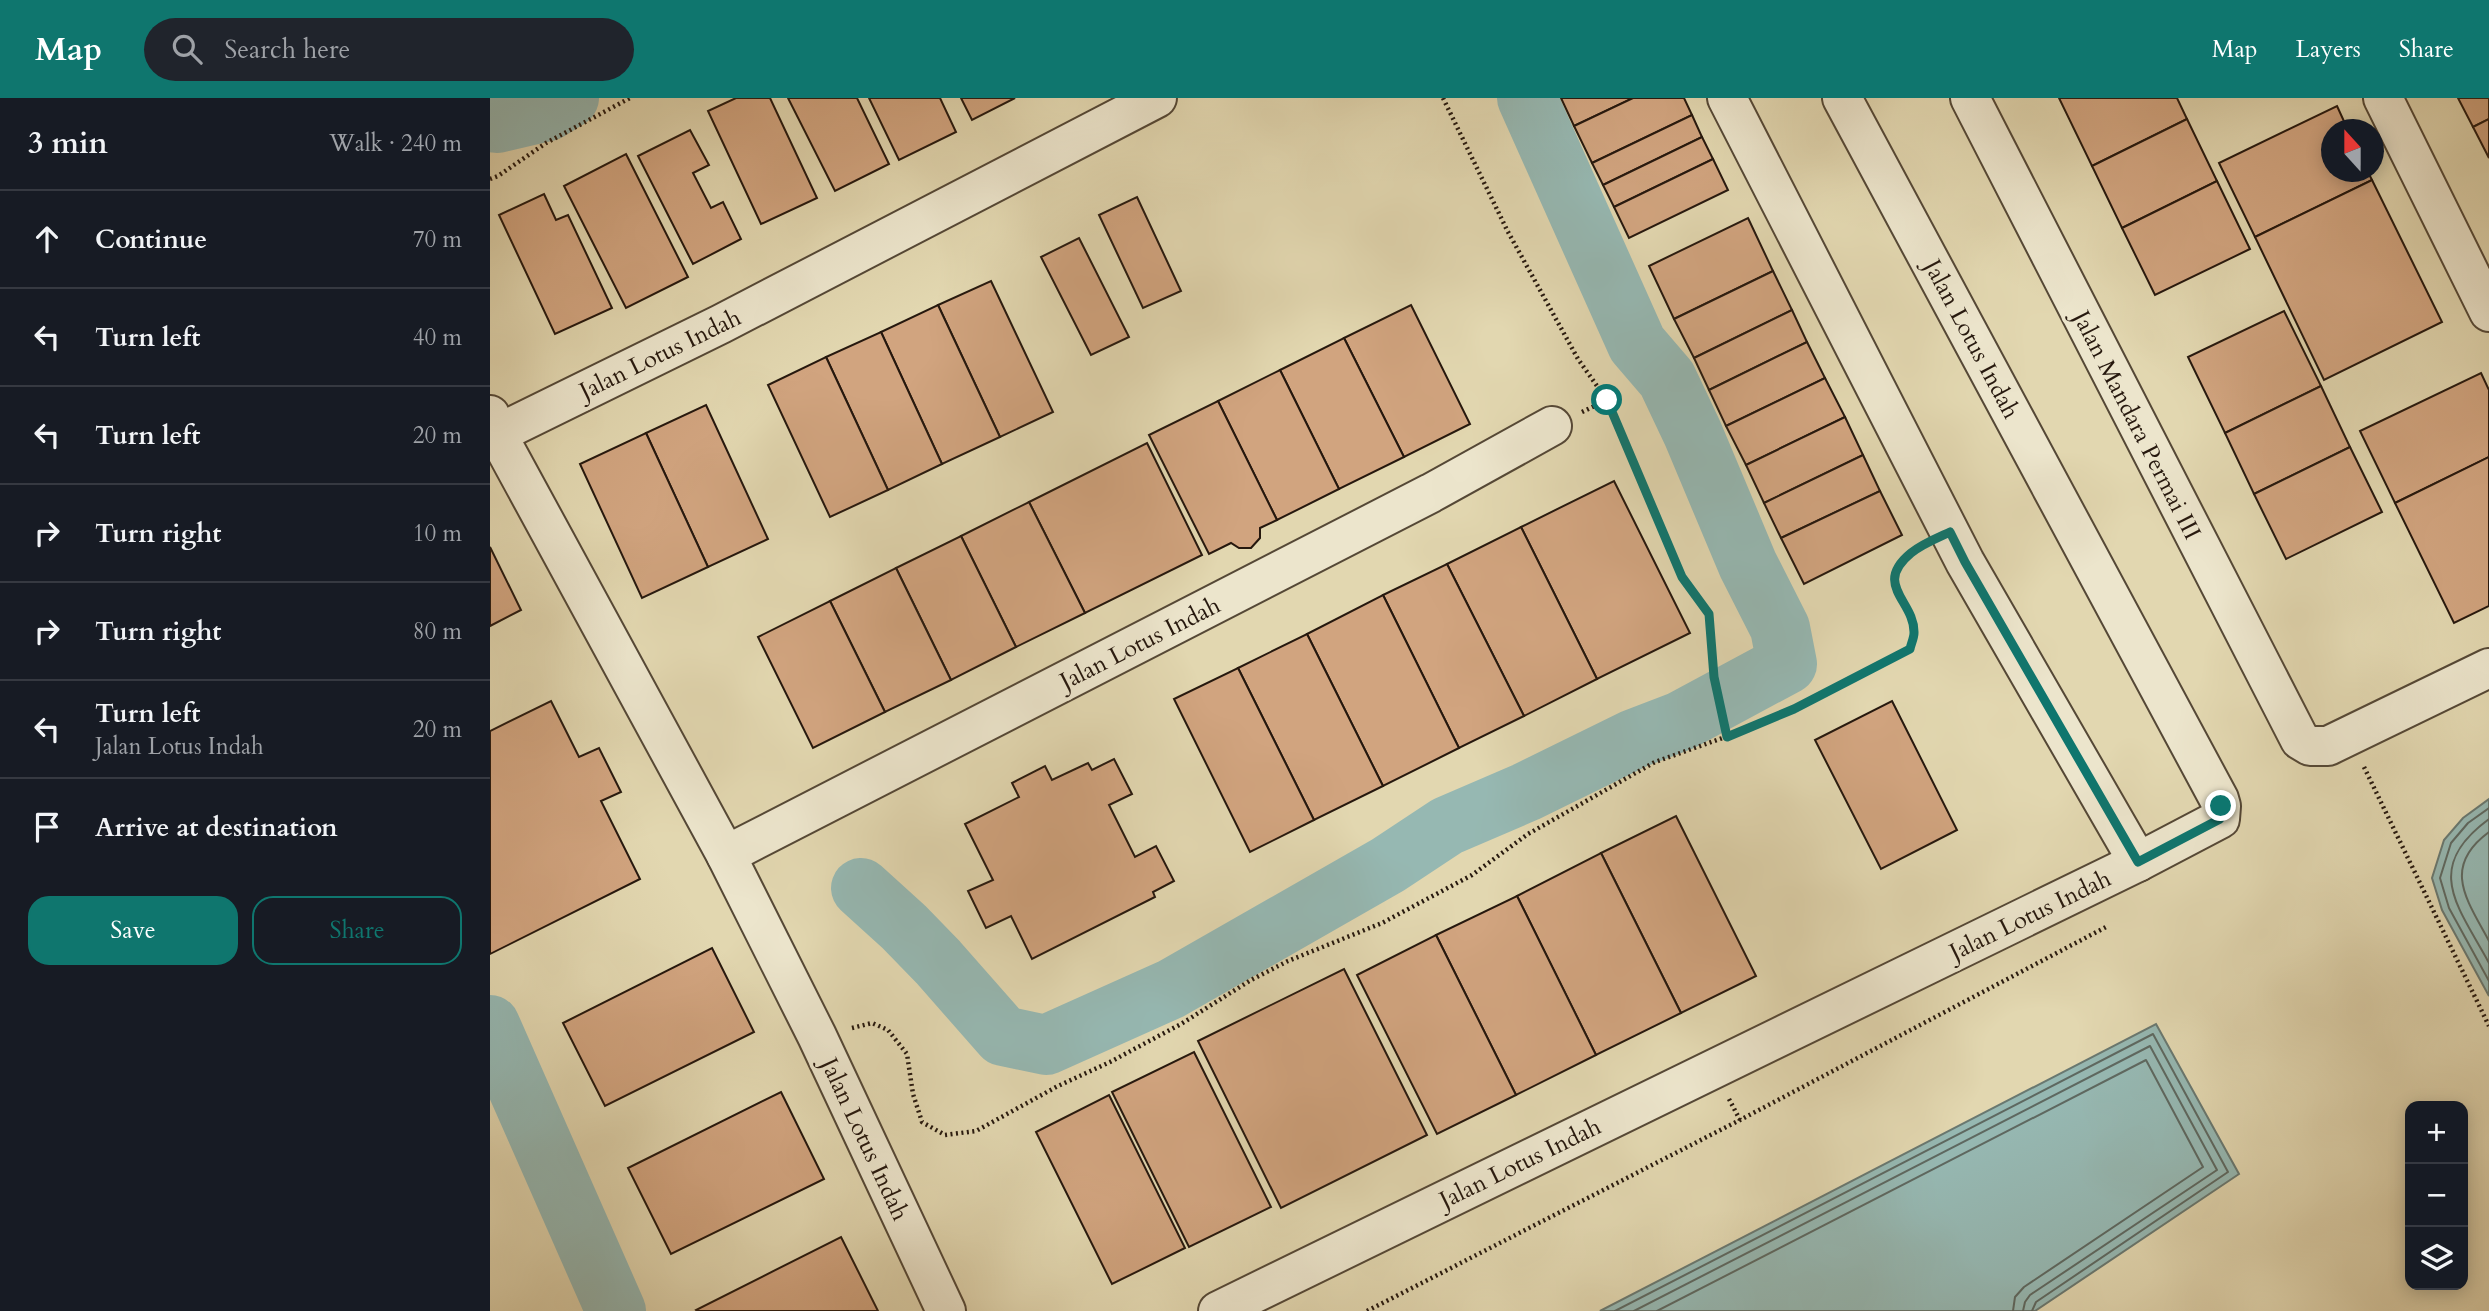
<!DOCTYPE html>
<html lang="en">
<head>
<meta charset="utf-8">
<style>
	body { margin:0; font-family:Cardo,serif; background:#20242c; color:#f1f3f6 }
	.controls { position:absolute; right:21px; bottom:21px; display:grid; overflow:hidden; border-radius:14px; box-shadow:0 4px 18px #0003 }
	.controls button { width:63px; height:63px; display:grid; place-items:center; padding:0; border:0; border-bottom:2px solid #363941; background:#171b24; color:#f1f3f6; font:35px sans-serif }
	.compass { position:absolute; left:1831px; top:21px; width:63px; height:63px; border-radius:50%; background:#171b24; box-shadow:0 4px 18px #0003; rotate:339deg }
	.stop { position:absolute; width:21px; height:21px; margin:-16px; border:5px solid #0f766e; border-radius:50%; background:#fff }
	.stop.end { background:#0f766e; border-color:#fff; box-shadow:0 2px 7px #0008 }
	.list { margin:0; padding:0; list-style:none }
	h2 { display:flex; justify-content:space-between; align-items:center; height:91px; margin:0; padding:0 28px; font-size:30px }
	h2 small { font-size:23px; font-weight:400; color:#9ea1a6 }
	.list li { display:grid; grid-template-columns:46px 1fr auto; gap:21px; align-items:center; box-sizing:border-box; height:98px; padding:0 28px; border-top:2px solid #363941 }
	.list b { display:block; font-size:26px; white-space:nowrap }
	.list p { margin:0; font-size:23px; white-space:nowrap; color:#9ea1a6 }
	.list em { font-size:23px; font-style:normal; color:#9ea1a6 }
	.actions { display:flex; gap:14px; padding:21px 28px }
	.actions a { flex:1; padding:16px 0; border:2px solid #0f766e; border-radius:21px; text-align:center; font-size:24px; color:#0f766e }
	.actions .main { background:#0f766e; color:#fff }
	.icon { flex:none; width:38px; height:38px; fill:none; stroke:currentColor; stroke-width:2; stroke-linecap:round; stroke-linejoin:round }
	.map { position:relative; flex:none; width:1999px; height:1213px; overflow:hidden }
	header { display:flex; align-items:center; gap:42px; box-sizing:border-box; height:98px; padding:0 35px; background:#0f766e; color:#fff }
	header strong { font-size:33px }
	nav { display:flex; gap:38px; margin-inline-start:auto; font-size:24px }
	.search { width:490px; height:63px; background:#20242c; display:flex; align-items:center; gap:18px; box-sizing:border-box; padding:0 24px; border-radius:38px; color:#9ea1a6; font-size:26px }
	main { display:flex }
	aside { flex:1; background:#171b24 }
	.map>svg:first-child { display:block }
</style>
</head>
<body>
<header>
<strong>Map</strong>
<div class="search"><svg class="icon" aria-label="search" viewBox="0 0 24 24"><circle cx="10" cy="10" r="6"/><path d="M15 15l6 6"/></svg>Search here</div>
<nav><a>Map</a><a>Layers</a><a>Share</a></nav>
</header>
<main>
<aside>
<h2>3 min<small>Walk · 240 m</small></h2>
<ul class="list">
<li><svg class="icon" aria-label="ahead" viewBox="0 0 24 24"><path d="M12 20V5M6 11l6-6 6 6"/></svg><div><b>Continue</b></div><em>70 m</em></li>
<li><svg class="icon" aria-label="left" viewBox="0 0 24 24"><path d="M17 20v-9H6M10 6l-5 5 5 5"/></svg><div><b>Turn left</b></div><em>40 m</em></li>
<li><svg class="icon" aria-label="left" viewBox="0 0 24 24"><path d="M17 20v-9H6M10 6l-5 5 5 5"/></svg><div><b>Turn left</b></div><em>20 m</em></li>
<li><svg class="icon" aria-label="right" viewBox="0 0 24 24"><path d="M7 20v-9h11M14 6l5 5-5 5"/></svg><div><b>Turn right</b></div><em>10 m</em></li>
<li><svg class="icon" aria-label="right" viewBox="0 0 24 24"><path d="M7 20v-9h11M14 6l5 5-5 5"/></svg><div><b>Turn right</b></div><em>80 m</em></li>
<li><svg class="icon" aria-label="left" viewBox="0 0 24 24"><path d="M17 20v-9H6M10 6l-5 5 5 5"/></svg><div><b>Turn left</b><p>Jalan Lotus Indah</p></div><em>20 m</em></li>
<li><svg class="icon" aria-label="arrive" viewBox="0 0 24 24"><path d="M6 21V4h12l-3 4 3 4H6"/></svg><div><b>Arrive at destination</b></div></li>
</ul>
<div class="actions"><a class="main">Save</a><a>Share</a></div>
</aside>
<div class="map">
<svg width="1999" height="1213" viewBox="0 0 1999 1213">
	<rect width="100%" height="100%" fill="#e2d7b0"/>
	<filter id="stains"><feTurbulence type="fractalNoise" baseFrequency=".00286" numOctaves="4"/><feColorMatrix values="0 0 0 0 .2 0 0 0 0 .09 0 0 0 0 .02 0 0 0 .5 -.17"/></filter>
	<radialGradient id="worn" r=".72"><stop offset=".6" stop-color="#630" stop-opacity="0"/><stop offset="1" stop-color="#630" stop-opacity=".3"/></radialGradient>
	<!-- water -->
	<g fill="#96b8b2" stroke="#697870" stroke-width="2">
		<path d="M1999,701V898L1952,812L1942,780L1954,742L1973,720Z"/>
		<path d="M1666,926L1749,1076L1545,1213H1110Z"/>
	</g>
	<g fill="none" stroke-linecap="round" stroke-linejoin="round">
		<!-- shore -->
		<g stroke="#5e6860" stroke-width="2">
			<path d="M1999,710L1978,725L1961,745L1950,780L1959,810L1999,883"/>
			<path d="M1999,721C1932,770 1968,808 1999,865"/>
			<path d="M1999,734C1951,769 1977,802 1999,843"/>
			<path d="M1125,1213L1663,936L1738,1074L1546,1204L1542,1213"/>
			<path d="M1144,1213L1660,948L1727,1072L1540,1197L1535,1204L1533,1213"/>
			<path d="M1167,1213L1656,962L1713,1069L1534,1189L1525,1199L1523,1213"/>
		</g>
		<!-- river -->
		<g stroke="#96b8b2" stroke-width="60">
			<path d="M7,25L58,13L79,0"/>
			<path d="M371,790L414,829L448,864L513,938L556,947L681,891L898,767L957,728L1036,694L1144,641L1191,623L1297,566L1290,530L1258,467L1203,336L1177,281L1147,246L1037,0"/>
			<path d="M0,927L126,1213"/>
		</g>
	</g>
	<!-- building -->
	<g fill="#d1a47f" stroke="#26180e" stroke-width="2">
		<path d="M246,0H280L327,100L271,126L218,13Z"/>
		<path d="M298,0H367L399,66L345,93Z"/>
		<path d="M379,0H450L466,34L409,62Z"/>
		<path d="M471,0H525L482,22Z"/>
		<path d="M1071,0H1143L1084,28Z"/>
		<path d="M1143,0H1194L1202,17L1102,65L1084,28Z"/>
		<path d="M1569,0H1687L1697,21L1602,68Z"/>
		<path d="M1968,0H1999V21L1983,29Z"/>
		<path d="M1847,8L1858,32H1842V74H1878L1882,82L1765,139L1729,65Z"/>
		<path d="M1202,17L1212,39L1113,87L1102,65Z"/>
		<path d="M1697,21L1727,83L1632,130L1602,68Z"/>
		<path d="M1999,21V60L1983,29Z"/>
		<path d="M200,32L219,67L203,75L221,110L233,104L251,141L203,166L148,58Z"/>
		<path d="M1212,39L1223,61L1124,109L1113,87Z"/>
		<path d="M136,56L198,179L136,210L74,88Z"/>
		<path d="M1223,61L1238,92L1139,140L1124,109Z"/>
		<path d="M1882,82L1952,224L1834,282L1765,139Z"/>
		<path d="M1727,83L1760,151L1665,197L1632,130Z"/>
		<path d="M54,96L66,122L78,117L122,210L65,236L9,117Z"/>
		<path d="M647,99L691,193L653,210L609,117Z"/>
		<path d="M1258,120L1283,173L1184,221L1159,168Z"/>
		<path d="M589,140L639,239L601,257L551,159Z"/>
		<path d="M1283,173L1302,212L1204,260L1184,221Z"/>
		<path d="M501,183L563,314L510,339L448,207Z"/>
		<path d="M448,207L510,339L452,366L391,234Z"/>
		<path d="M921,207L980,326L914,359L854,240Z"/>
		<path d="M1302,212L1317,244L1219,292L1204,260Z"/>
		<path d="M1794,213L1831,288L1735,335L1698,259Z"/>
		<path d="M391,234L452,366L398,392L336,259Z"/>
		<path d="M854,240L914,359L849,391L790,272Z"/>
		<path d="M1317,244L1335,280L1236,328L1219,292Z"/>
		<path d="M336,259L398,392L340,419L278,287Z"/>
		<path d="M790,272L849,391L787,422L728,303Z"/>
		<path d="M1991,275L1999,292V359L1905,405L1870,333Z"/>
		<path d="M1335,280L1355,319L1256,367L1236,328Z"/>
		<path d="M1831,288L1860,349L1764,396L1735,335Z"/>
		<path d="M728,303L787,422L770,430V440L761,450H749L741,445L719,456L659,337Z"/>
		<path d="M216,307L278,441L218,469L156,335Z"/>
		<path d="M1355,319L1373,357L1274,405L1256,367Z"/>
		<path d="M156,335L218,469L152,500L90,366Z"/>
		<path d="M657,345L712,457L595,515L539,404Z"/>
		<path d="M1860,349L1892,414L1796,461L1764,396Z"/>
		<path d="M1373,357L1390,393L1291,440L1274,405Z"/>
		<path d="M1999,359V508L1964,525L1905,405Z"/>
		<path d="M1124,383L1200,535L1107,581L1031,429Z"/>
		<path d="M1390,393L1412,437L1314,486L1291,440Z"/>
		<path d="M539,404L595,515L526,549L471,438Z"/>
		<path d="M1031,429L1107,581L1034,618L957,466Z"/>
		<path d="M471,438L526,549L461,582L406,470Z"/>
		<path d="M0,449L31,512L0,528Z"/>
		<path d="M957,466L1034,618L969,650L893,497Z"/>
		<path d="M406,470L461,582L395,614L340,503Z"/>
		<path d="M893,497L969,650L893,688L817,536Z"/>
		<path d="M340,503L395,614L323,650L268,539Z"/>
		<path d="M817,536L893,688L824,722L748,570Z"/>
		<path d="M748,570L824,722L760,754L684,601Z"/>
		<path d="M61,603L89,659L109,650L131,694L111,703L150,781L0,856V633Z"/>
		<path d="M1402,603L1467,732L1391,771L1325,642Z"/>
		<path d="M624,661L642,696L619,707L645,759L666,748L684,783L663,794L665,799L542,861L521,818L496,830L478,793L503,782L475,726L529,699L522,685L555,668L562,682L598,665L602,672Z"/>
		<path d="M1186,718L1266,878L1191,915L1111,755Z"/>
		<path d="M1111,755L1191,915L1106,957L1027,798Z"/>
		<path d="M1027,798L1106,957L1026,997L946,837Z"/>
		<path d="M946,837L1026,997L947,1036L867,877Z"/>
		<path d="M222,850L264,934L115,1008L73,925Z"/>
		<path d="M854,871L937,1037L791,1110L708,943Z"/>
		<path d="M704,954L781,1109L699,1149L622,994Z"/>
		<path d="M291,994L334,1081L181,1156L138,1070Z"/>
		<path d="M619,997L695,1150L622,1186L546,1034Z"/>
		<path d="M351,1139L388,1213H207L206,1212Z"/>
	</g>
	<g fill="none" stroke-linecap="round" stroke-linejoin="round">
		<defs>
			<g id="minor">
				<path d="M1237,0L1475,464L1648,764"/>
				<path d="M1480,0L1810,642L1820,648H1838L1999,570"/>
				<path d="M1893,0L1999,214"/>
				<path d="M0,317L7,336L236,757L327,938L456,1213"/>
				<path d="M7,336L231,226L667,0"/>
				<path d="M236,757L941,395L1062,328"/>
				<path d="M728,1213L1648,764L1730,721L1731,708L1729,701L1352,0"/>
			</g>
		</defs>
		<!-- minor casing -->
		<use href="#minor" stroke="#554836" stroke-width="42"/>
		<!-- path -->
		<g stroke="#26180e" stroke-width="4.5" stroke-dasharray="2 3.5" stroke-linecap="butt">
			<path d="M953,0L1017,132L1088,261L1117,302L1192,479L1219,516L1224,579L1237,639"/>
			<path d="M0,81L8,78L56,45L140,0"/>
			<path d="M1092,314L1117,302"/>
			<path d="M1874,669L1999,928"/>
			<path d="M362,930L382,925L398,932L417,956L423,996L432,1024L455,1037L486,1033L568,988L620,964L691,926L761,882L798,863L892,825L982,777L1038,736L1165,664L1258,631L1304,611L1420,551C1421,546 1424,540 1424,535C1426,503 1375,479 1429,450"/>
			<path d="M1239,1001L1250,1022"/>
			<path d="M877,1213L1250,1022L1616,829"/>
		</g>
		<!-- minor -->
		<use href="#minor" stroke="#ece5cc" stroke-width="38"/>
	</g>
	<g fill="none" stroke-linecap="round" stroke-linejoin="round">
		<!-- route -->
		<path stroke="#0f766e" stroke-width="9" d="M1117,302L1192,479L1219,516L1224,579L1237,639L1304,611L1420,551C1421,546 1424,540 1424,535C1425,503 1382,487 1421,455C1432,446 1447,440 1460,434L1475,464L1648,764L1730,721L1731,708"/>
	</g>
	<g text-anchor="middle" stroke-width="7" stroke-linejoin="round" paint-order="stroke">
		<!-- street labels -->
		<g font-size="24" fill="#26180e" stroke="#ece5cc">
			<text transform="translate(1482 241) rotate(62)" y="8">Jalan Lotus Indah</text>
			<text transform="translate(170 256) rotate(-26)" y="8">Jalan Lotus Indah</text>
			<text transform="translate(1647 327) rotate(63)" y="8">Jalan Mandara Permai III</text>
			<text transform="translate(650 545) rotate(-27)" y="8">Jalan Lotus Indah</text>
			<text transform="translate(1540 817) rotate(-26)" y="8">Jalan Lotus Indah</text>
			<text transform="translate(375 1041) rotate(65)" y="8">Jalan Lotus Indah</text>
			<text transform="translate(1030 1065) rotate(-26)" y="8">Jalan Lotus Indah</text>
		</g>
	</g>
	<rect width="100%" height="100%" filter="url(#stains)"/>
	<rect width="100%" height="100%" fill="url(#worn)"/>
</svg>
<div class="controls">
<button>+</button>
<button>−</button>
<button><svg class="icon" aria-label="layers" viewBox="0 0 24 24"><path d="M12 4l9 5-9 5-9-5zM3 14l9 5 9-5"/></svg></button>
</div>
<svg class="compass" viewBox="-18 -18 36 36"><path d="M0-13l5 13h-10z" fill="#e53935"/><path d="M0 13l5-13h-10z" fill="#9ea1a6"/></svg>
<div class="stop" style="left:1117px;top:302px"></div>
<div class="stop end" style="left:1731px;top:708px"></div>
</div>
</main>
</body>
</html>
